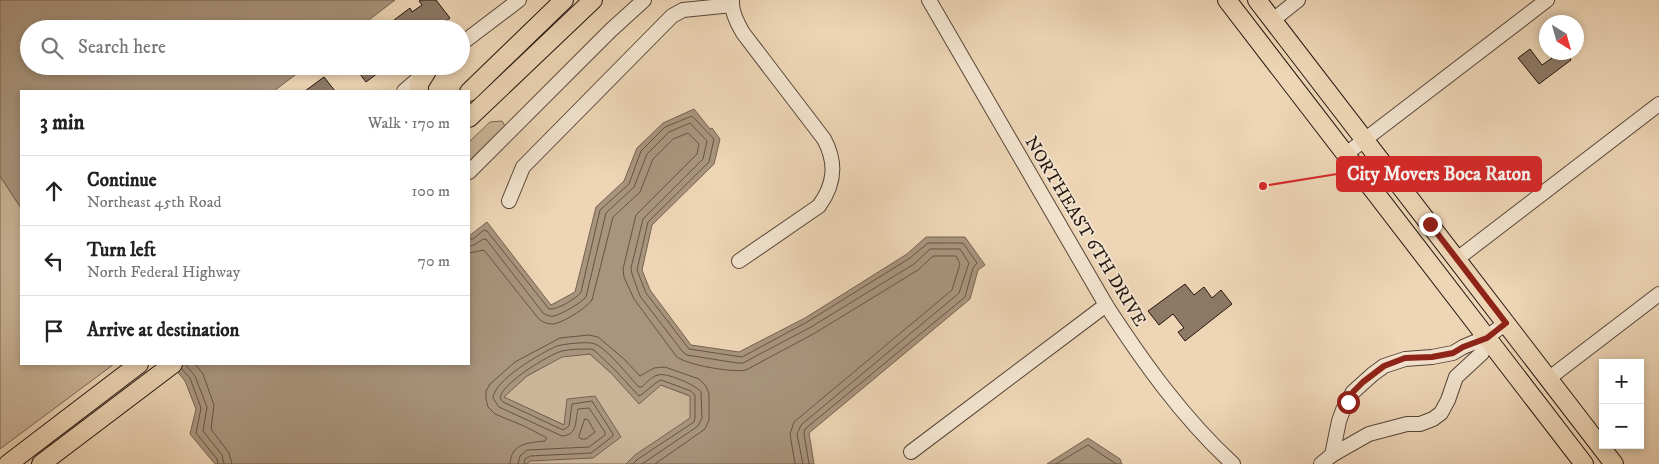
<!DOCTYPE html>
<html lang="en">
<head>
<meta charset="utf-8">
<style>
	body { margin:0; font-family:"IM FELL DW Pica",serif; background:#f6f6f6; color:#222 }
	.controls { position:absolute; right:15px; bottom:15px; display:grid; overflow:hidden; border-radius:0px; box-shadow:0 2px 8px #0003 }
	.controls button { width:45px; height:45px; display:grid; place-items:center; padding:0; border:0; border-bottom:1px solid #e0e0e0; background:#fff; color:#222; font:25px sans-serif }
	.compass { position:absolute; left:1539px; top:15px; width:45px; height:45px; border-radius:50%; background:#fff; box-shadow:0 2px 8px #0003; rotate:143deg }
	.stop { position:absolute; width:15px; height:15px; margin:-11px; border:4px solid #8f2418; border-radius:50%; background:#fff }
	.stop.end { background:#8f2418; border-color:#fff; box-shadow:0 1px 5px #0008 }
	.list { margin:0; padding:0; list-style:none }
	h2 { display:flex; justify-content:space-between; align-items:center; height:65px; margin:0; padding:0 20px; font-size:21px }
	h2 small { font-size:16px; font-weight:400; color:#767676 }
	.list li { display:grid; grid-template-columns:32px 1fr auto; gap:15px; align-items:center; box-sizing:border-box; height:70px; padding:0 20px; border-top:1px solid #e0e0e0 }
	.list b { display:block; font-size:19px; white-space:nowrap }
	.list p { margin:0; font-size:16px; white-space:nowrap; color:#767676 }
	.list em { font-size:16px; font-style:normal; color:#767676 }
	.icon { flex:none; width:28px; height:28px; fill:none; stroke:currentColor; stroke-width:2; stroke-linecap:round; stroke-linejoin:round }
	.map { position:relative; flex:none; width:1659px; height:464px; overflow:hidden }
	.search { position:absolute; background:#fff; box-shadow:0 2px 8px #0003; left:20px; top:20px; width:450px; height:55px; display:flex; align-items:center; gap:12px; box-sizing:border-box; padding:0 18px; border-radius:28px; color:#767676; font-size:19px }
	.panel { position:absolute; background:#fff; box-shadow:0 2px 8px #0003; left:20px; top:90px; width:450px; height:275px; border-radius:0px }
	.map>svg:first-child { display:block }
</style>
</head>
<body>
<div class="map">
<svg width="1659" height="464" viewBox="0 0 1659 464">
	<rect width="100%" height="100%" fill="#edd5b5"/>
	<filter id="stains"><feTurbulence type="fractalNoise" baseFrequency=".004" numOctaves="4"/><feColorMatrix values="0 0 0 0 .2 0 0 0 0 .09 0 0 0 0 .02 0 0 0 .5 -.17"/></filter>
	<radialGradient id="worn" r=".72"><stop offset=".6" stop-color="#630" stop-opacity="0"/><stop offset="1" stop-color="#630" stop-opacity=".3"/></radialGradient>
	<!-- green -->
	<g fill="#cbb599" stroke="#786654">
		<path d="M502,121L505,126L469,161V142L490,122Z"/>
		<path d="M0,176L21,208V364H114L0,449Z"/>
		<path d="M590,354L611,373L661,385L690,396L755,464H526L530,461L564,425L503,397L527,376L562,356Z"/>
		<path d="M81,417L84,422L45,453L44,451L62,432Z"/>
	</g>
	<!-- water -->
	<g fill="#a9947d" stroke="#746251">
		<path d="M0,0H395L357,29H29V66H307L274,91H21V208L0,176Z"/>
		<path d="M694,109L710,129L712,128L720,139L714,164L652,225L642,270L650,290L691,345L739,352L805,318L907,254L926,237H965L985,265L978,270L970,299L809,433L814,464H626L635,455L690,418V396L661,385L639,404L611,373L590,354L562,357L527,376L504,397L564,425L567,399L595,396L621,437L593,458L530,461L526,464H215L190,434L196,409L185,381L171,364H469V236L487,222L551,305L575,292L596,207L624,181L637,148L663,123Z"/>
		<path d="M1088,438L1120,459L1122,464H1047Z"/>
	</g>
	<g fill="none" stroke-linecap="round" stroke-linejoin="round">
		<!-- shore -->
		<g stroke="#665546" stroke-width="1">
			<path d="M469,239H473L484,230L487,231L549,309C557,310 576,299 581,292L600,210L629,184L641,151L665,127L692,116L714,139L709,162L648,222L637,270L646,293L689,349L742,357L807,322L910,258L928,243H963L977,263L973,268L965,297L805,429L804,434L809,464"/>
			<path d="M469,246C476,246 480,239 486,239L543,313C546,315 550,317 554,316C562,314 581,303 586,297L606,213L634,187L647,154L669,132L690,123L707,141L703,159L643,219L631,268L632,274L640,296L682,351L687,355L737,363H743L811,327L914,264L930,249H960L969,263L959,293L801,425L797,434L803,464"/>
			<path d="M469,253L484,250L538,318C542,322 547,324 553,324C563,323 586,308 592,300L613,217L640,192L653,159L673,139L688,133L699,144L697,154L636,215L623,269L624,277L634,299L676,356C685,365 734,373 746,370L815,333L918,270L933,256H956L960,264L952,290L794,422L790,434L795,464"/>
			<path d="M185,364L195,376L207,407L203,431L222,455L224,464"/>
			<path d="M195,364L203,374L214,405L211,429L229,453L232,464"/>
			<path d="M182,369L190,378L201,408L196,433L217,459L218,464"/>
			<path d="M585,419L588,420L595,432L586,439H581L579,437Z"/>
			<path d="M510,464C511,443 528,443 545,441L547,438L524,426L495,414L488,407L486,399V391L490,384L515,362L560,338L589,335L598,337L624,359L640,376L654,368L665,367L699,379L706,386L709,394V420L705,429L655,464"/>
			<path d="M518,464L520,456L527,450L589,447L605,435V432L589,408L578,409C575,421 578,435 562,436L499,407L493,398C494,380 541,353 557,346C563,344 589,341 595,344C609,350 628,376 639,387H642C646,383 652,376 658,375C666,372 696,385 701,392L702,418L698,426L642,464"/>
			<path d="M524,464L525,459L530,456L591,453L613,436V434L592,401L572,404L569,426L563,430L503,402L500,398C501,384 548,355 562,351C571,349 581,349 590,349L594,350L615,370L639,396L641,395L657,382L661,380L691,391L695,395V418L694,422L638,459L633,464"/>
			<path d="M1056,464L1088,445L1116,464"/>
		</g>
	</g>
	<!-- building -->
	<g fill="#8d7966" stroke="#241610">
		<path d="M421,0H436L450,18L438,27L436,25L432,27L433,29H392L397,25L394,20L410,8L412,12L422,5L419,1Z"/>
		<path d="M1546,37V51L1540,42Z"/>
		<path d="M1530,49L1542,65L1552,58L1548,52H1566L1571,60L1539,84L1518,58Z"/>
		<path d="M354,66H383L380,68L382,70L366,82Z"/>
		<path d="M324,77L335,91H305Z"/>
		<path d="M1185,284L1194,295L1204,287L1212,298L1221,290L1232,304L1185,341L1178,332L1184,328L1173,314L1159,325L1148,311Z"/>
	</g>
	<g fill="none" stroke-linecap="round" stroke-linejoin="round">
		<defs>
			<g id="minor">
				<path d="M732,0C731,11 737,23 743,33L824,139C837,163 835,184 819,206L739,261"/>
				<path d="M929,0L1106,305C1143,362 1183,418 1233,464"/>
				<path d="M1273,20L1298,0"/>
				<path d="M461,44L519,0"/>
				<path d="M404,91L425,73"/>
				<path d="M1346,154L1547,0"/>
				<path d="M469,172L611,30L644,0"/>
				<path d="M509,201L523,167L672,16L683,10L732,5"/>
				<path d="M1457,259L1659,104"/>
				<path d="M1548,379L1659,294"/>
				<path d="M911,452L1106,305"/>
				<path d="M1332,455L1339,421L1343,410L1353,392L1373,374L1384,366L1405,359L1432,357L1453,353L1463,347L1487,337L1506,323"/>
				<path d="M1321,464L1332,455L1369,434L1407,424H1420L1433,419L1441,413L1448,400L1456,377L1482,353L1487,337"/>
			</g>
			<g id="major">
				<path d="M1227,0L1584,464"/>
				<path d="M1257,0L1614,464"/>
				<path d="M419,91V84L427,71"/>
				<path d="M469,92L564,0"/>
				<path d="M469,118L593,0"/>
				<path d="M8,464L139,364"/>
				<path d="M41,464L173,364"/>
			</g>
		</defs>
		<!-- minor casing -->
		<use href="#minor" stroke="#564639" stroke-width="16"/>
		<!-- major casing -->
		<use href="#major" stroke="#241610" stroke-width="20"/>
		<!-- minor -->
		<use href="#minor" stroke="#f3e4cf" stroke-width="14"/>
		<!-- major -->
		<use href="#major" stroke="#edd5b5" stroke-width="18"/>
	</g>
	<g fill="none" stroke-linecap="round" stroke-linejoin="round">
		<!-- route -->
		<path stroke="#8f2418" stroke-width="6" d="M1348,402L1353,392L1363,382L1384,366L1405,358L1432,357L1453,353L1463,347L1487,338L1506,323L1430,224"/>
	</g>
	<g text-anchor="middle" stroke-width="4" stroke-linejoin="round" paint-order="stroke">
		<!-- street labels -->
		<g font-size="18" fill="#241610" stroke="#f3e4cf">
			<text transform="translate(1086 231) rotate(59)" y="6">NORTHEAST 6TH DRIVE</text>
		</g>
	</g>
	<!-- callouts -->
	<path fill="none" stroke="#d62828" stroke-width="2" d="M1263 186L1337 174"/>
	<circle fill="#d62828" stroke="#f3e4cf" stroke-width="2" cx="1263" cy="186" r="5"/>
	<rect fill="#d62828" stroke="#d62828" stroke-width="2" x="1337" y="157" width="204" height="34" rx="5"/>
	<g font-size="19" text-anchor="middle" font-weight="bold" fill="#fff">
		<text x="1439" y="180">City Movers Boca Raton</text>
	</g>
	<rect width="100%" height="100%" filter="url(#stains)"/>
	<rect width="100%" height="100%" fill="url(#worn)"/>
</svg>
<div class="controls">
<button>+</button>
<button>−</button>
</div>
<svg class="compass" viewBox="-18 -18 36 36"><path d="M0-13l5 13h-10z" fill="#e53935"/><path d="M0 13l5-13h-10z" fill="#767676"/></svg>
<div class="stop" style="left:1348px;top:402px"></div>
<div class="stop end" style="left:1430px;top:224px"></div>
<div class="search"><svg class="icon" aria-label="search" viewBox="0 0 24 24"><circle cx="10" cy="10" r="6"/><path d="M15 15l6 6"/></svg>Search here</div>
<section class="panel">
<h2>3 min<small>Walk · 170 m</small></h2>
<ul class="list">
<li><svg class="icon" aria-label="ahead" viewBox="0 0 24 24"><path d="M12 20V5M6 11l6-6 6 6"/></svg><div><b>Continue</b><p>Northeast 45th Road</p></div><em>100 m</em></li>
<li><svg class="icon" aria-label="left" viewBox="0 0 24 24"><path d="M17 20v-9H6M10 6l-5 5 5 5"/></svg><div><b>Turn left</b><p>North Federal Highway</p></div><em>70 m</em></li>
<li><svg class="icon" aria-label="arrive" viewBox="0 0 24 24"><path d="M6 21V4h12l-3 4 3 4H6"/></svg><div><b>Arrive at destination</b></div></li>
</ul>
</section>
</div>
</body>
</html>
